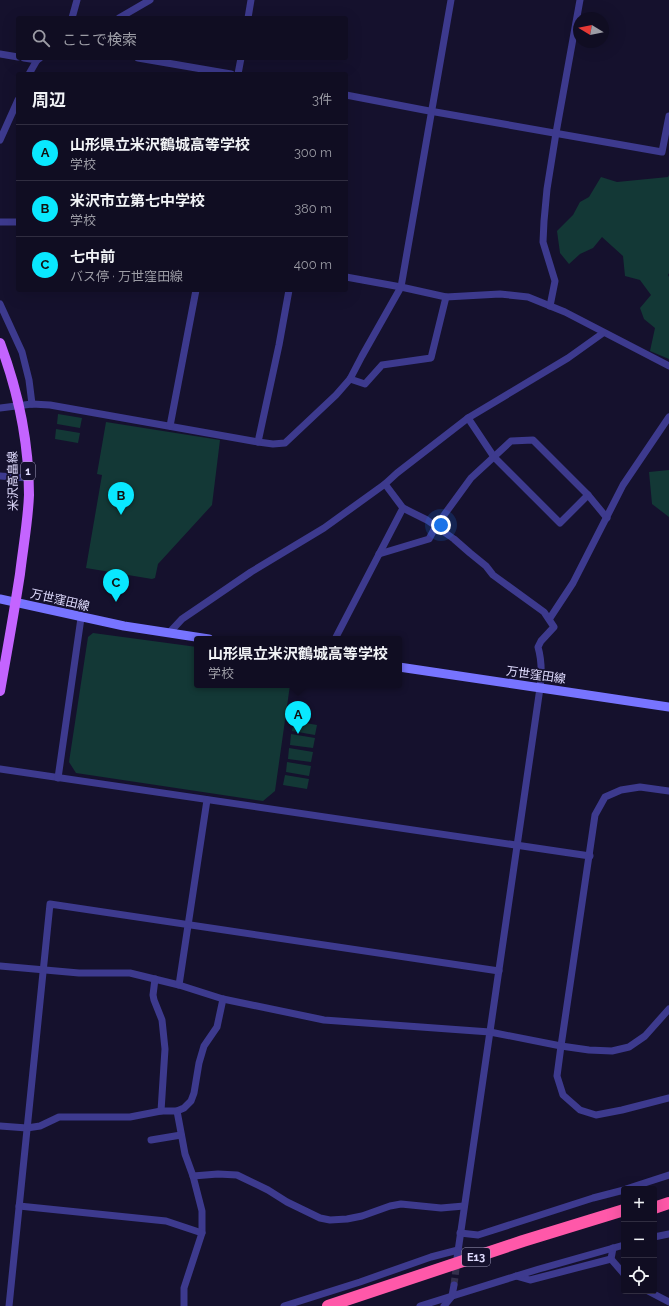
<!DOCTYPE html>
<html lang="ja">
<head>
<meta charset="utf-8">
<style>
	body { margin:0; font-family:Raleway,"Noto Sans JP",sans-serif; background:#19162a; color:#f1f3f6 }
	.controls { position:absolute; right:12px; bottom:12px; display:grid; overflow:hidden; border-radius:4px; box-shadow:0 4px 16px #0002 }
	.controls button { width:36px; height:36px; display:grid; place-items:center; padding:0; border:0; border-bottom:1px solid #302d40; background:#100d22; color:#f1f3f6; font:20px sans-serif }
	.compass { position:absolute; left:573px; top:12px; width:36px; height:36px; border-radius:50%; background:#100d22; box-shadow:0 4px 16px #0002; rotate:280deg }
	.you { position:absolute; left:441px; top:525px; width:14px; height:14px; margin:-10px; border:3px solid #fff; border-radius:50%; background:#1a73e8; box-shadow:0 0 0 6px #1a73e833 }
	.badge { display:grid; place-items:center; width:26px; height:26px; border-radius:50%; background:#09e8ff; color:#111; font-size:13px; font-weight:700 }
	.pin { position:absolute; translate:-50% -33px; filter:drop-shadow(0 1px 2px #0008) }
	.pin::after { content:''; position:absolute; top:21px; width:14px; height:12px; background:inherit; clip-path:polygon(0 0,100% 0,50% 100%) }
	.popup { position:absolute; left:194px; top:636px; width:208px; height:52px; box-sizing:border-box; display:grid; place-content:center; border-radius:4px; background:#100d22; filter:drop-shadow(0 1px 3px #0005); font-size:13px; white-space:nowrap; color:#9c9ca5 }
	.popup b { font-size:15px; color:#f1f3f6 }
	.popup::after { content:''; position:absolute; left:50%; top:100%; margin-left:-8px; border:8px solid transparent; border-top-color:#100d22 }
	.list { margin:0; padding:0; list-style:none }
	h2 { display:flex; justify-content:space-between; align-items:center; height:52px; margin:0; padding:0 16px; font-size:17px }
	h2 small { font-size:13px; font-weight:400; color:#9c9ca5 }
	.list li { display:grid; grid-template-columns:26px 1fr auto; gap:12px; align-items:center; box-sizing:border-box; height:56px; padding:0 16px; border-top:1px solid #302d40 }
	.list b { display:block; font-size:15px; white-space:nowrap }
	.list p { margin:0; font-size:13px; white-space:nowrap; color:#9c9ca5 }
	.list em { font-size:13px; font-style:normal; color:#9c9ca5 }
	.icon { flex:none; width:22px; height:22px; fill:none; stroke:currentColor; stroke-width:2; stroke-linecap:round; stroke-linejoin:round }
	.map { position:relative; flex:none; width:669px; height:1306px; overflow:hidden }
	.search { position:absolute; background:#100d22; box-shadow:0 4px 16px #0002; left:16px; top:16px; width:332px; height:44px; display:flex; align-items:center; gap:10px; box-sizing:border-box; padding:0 14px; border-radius:4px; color:#9c9ca5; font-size:15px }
	.panel { position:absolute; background:#100d22; box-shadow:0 4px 16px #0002; left:16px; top:72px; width:332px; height:220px; border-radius:4px }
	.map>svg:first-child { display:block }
</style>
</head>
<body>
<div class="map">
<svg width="669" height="1306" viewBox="0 0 669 1306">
	<rect width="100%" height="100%" fill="#15112d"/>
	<!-- green -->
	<g fill="#133836">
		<path d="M669,175V273L668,275L669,277V359L650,351L655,328L644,319L640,308L651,295L640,280L625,276L623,256L602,237L593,248L580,254L569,264L560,253L557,231L573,215L580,202L589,197L601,177L617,182L668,177Z"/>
		<path d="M58,414L82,418L80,428L57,424Z"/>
		<path d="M106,422L220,440L212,505L158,564L155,578L152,579L86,568L102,475L97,474Z"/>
		<path d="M56,429L80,433L78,443L55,439Z"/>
		<path d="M669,470V517L652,504L649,472Z"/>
		<path d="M93,633L197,647V685H290L275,791L263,801L76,773L69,762L88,637Z"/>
		<path d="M294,721L317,725L315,735L292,731Z"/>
		<path d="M291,734L315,738L313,748L290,745Z"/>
		<path d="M289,748L313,752L311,762L288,759Z"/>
		<path d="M287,762L311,766L309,776L286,772Z"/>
		<path d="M285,775L309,779L307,789L283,785Z"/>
	</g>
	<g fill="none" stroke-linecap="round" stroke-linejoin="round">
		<!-- street-tunnel -->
		<path stroke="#34304c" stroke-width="7" stroke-dasharray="7 3.5" stroke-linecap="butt" d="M454,1285L457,1261"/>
		<!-- street -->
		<g stroke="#3d3a8e" stroke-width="7">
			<path d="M72,18L77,0"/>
			<path d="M119,18L150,0"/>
			<path d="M248,18L251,0"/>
			<path d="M0,54L18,57"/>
			<path d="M24,58L37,60"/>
			<path d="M138,58L231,74"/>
			<path d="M29,74L37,60L40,58"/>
			<path d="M238,74L241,58"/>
			<path d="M346,95L424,110L662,152L669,116"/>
			<path d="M0,140L18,100"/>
			<path d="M0,222H18"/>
			<path d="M346,277L401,287L446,297L500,294L528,297L565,312L669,366"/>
			<path d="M0,304L22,352L29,380L32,404"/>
			<path d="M550,306L555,281L543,242L544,221L547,189L556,133L580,0"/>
			<path d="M350,379L365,384L382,365L431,358L446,297"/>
			<path d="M0,408L32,404L50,405L258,442L273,444L285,443L336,395L350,379L362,356L401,287L451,0"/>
			<path d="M468,418L494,457L560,523L588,495"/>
			<path d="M170,426L196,290"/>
			<path d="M258,442L279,345L289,290"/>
			<path d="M0,476L28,478"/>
			<path d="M385,484L403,508L427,520L454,539L470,553L486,566L493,575L544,612L554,627L541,641L538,647C542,661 542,673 540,688L457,1258"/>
			<path d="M379,554L429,539L436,526L471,478L511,441L533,440L588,495L607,518"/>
			<path d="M550,618L573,583L623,485L669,417"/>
			<path d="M169,633L182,619L210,600L251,572L324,528L385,484L397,473L468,418L568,358L603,333"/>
			<path d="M335,639L403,508"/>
			<path d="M0,769L590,856"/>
			<path d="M58,778L81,618"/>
			<path d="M669,791L640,787L621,790L605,797L595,815L561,1046L557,1076L563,1095L580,1110L596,1115L622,1110L669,1098"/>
			<path d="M0,966L79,973H130L179,985L223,999L324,1020L490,1032L561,1046L589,1050L612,1051L629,1047L645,1036L669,1009"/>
			<path d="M155,979L153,995L154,1000L162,1020L165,1049L161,1111"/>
			<path d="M179,985L207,800"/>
			<path d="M177,1111L185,1154L193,1176L202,1211V1233L184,1288V1306"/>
			<path d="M0,1126L27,1128L40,1126L59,1117H130L161,1111H177L184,1108L191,1101L194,1093L199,1063L204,1046L217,1027L223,999"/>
			<path d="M151,1140L181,1135"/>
			<path d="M193,1176L218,1174L237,1175L268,1190L287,1202L320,1218L330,1220L347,1219L362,1216L390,1206L401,1204L441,1208L464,1206"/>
			<path d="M626,1189L669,1175"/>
			<path d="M19,1206L166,1221L202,1233"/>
			<path d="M460,1233L478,1235L593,1198L624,1190"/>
			<path d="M654,1237L669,1234"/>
			<path d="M613,1248L611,1259L624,1274"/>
			<path d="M516,1276L530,1280L611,1259"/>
			<path d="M648,1291L669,1302"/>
			<path d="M9,1306L50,904L499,971"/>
			<path d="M284,1306L360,1282L431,1257L458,1250"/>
			<path d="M420,1306L539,1269L624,1245"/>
			<path d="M444,1306L452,1296L454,1285"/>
		</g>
		<!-- secondary -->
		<g stroke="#7774ff" stroke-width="9">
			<path d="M0,599L124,626L209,639"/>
			<path d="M399,667L669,707"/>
		</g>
		<!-- primary -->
		<path stroke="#c464ff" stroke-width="10" d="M0,343C18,391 29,443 29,495C28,521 23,548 20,574C14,613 7,652 0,691"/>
		<!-- highway -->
		<g stroke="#ff58a9" stroke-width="12">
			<path d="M654,1208L669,1203"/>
			<path d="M328,1306L523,1241L624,1210"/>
		</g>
	</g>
	<g text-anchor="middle" stroke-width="3.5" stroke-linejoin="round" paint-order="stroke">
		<!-- shield labels -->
		<g fill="#15112d" stroke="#a4a0c0" stroke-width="1">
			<rect x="21" y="462" width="14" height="18" rx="3"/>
			<rect x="462" y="1248" width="28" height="18" rx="3"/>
		</g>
		<g font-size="11" font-weight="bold" fill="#e1ddff">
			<text x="28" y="475">1</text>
			<text x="476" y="1261">E13</text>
		</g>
		<!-- street labels -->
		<g font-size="12" fill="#e1ddff" stroke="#15112d">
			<text transform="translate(13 481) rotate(-91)" y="4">米沢高畠線</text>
			<text transform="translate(60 600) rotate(13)" y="4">万世窪田線</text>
			<text transform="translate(536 675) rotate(8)" y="4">万世窪田線</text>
		</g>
	</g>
</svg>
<div class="controls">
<button>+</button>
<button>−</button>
<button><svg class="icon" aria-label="locate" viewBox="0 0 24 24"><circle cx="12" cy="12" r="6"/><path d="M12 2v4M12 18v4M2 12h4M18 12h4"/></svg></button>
</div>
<svg class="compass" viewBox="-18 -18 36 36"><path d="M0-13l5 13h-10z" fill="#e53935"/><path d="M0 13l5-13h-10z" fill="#9c9ca5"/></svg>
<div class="you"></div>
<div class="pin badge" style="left:298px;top:734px">A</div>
<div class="popup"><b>山形県立米沢鶴城高等学校</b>学校</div>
<div class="pin badge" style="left:121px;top:515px">B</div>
<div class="pin badge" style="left:116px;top:602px">C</div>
<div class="search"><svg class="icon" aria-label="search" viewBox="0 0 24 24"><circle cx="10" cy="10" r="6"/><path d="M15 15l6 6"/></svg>ここで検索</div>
<section class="panel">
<h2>周辺<small>3件</small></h2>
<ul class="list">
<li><span class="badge">A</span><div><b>山形県立米沢鶴城高等学校</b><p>学校</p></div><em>300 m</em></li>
<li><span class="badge">B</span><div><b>米沢市立第七中学校</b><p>学校</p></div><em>380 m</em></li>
<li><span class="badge">C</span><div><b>七中前</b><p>バス停 · 万世窪田線</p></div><em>400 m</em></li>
</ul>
</section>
</div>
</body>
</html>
